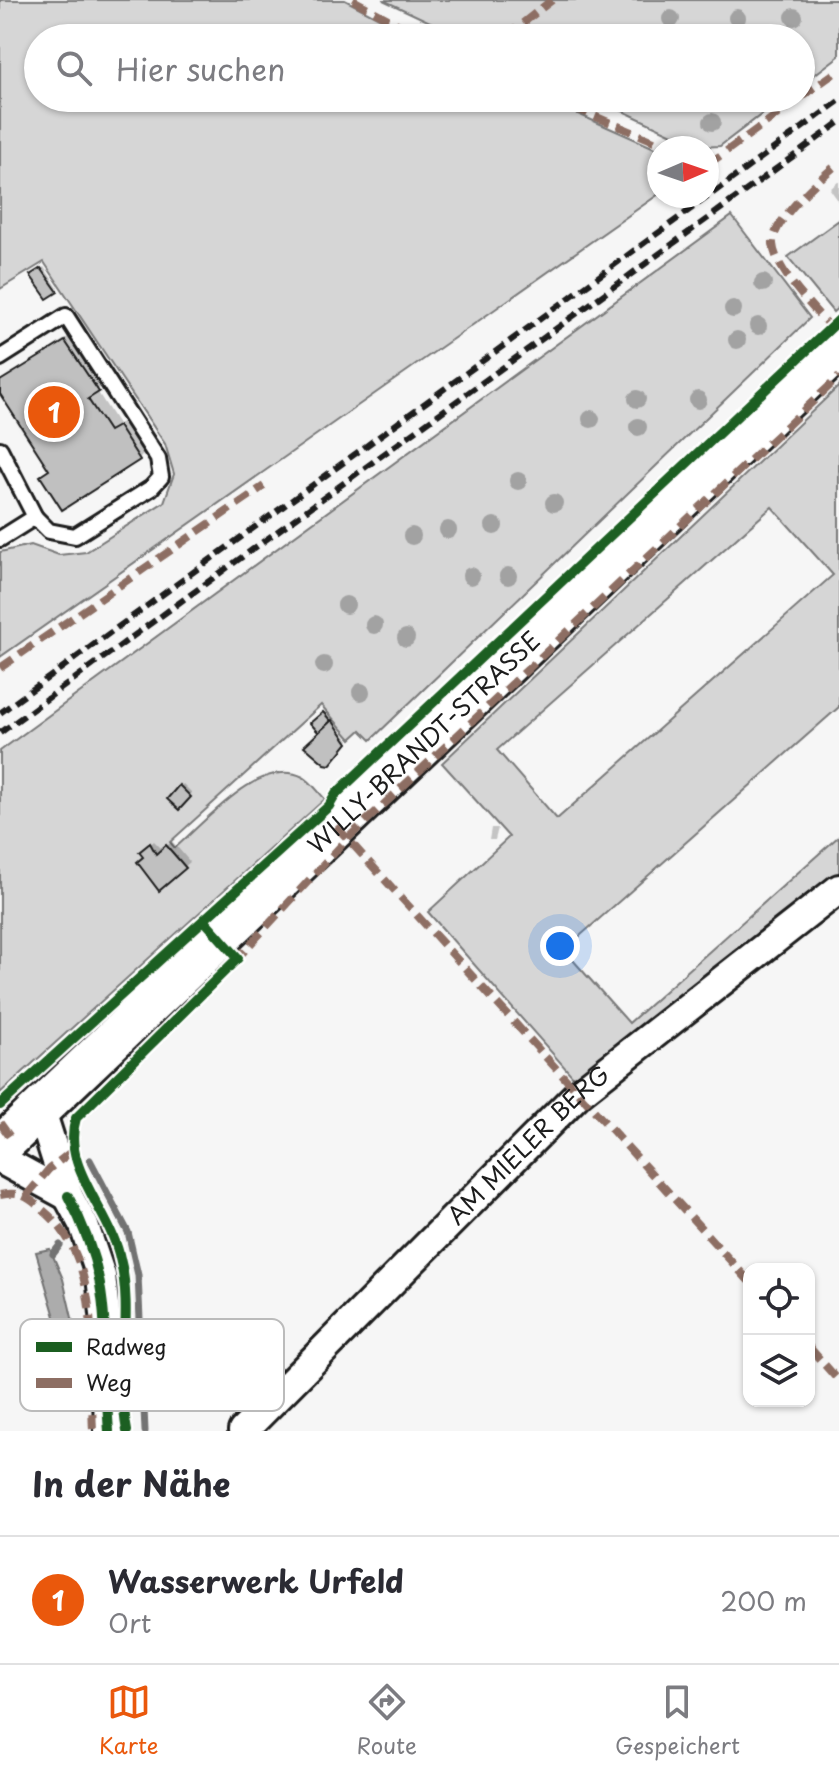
<!DOCTYPE html>
<html lang="de">
<head>
<meta charset="utf-8">
<style>
	body { margin:0; font-family:"Playpen Sans",sans-serif; background:#f7f7f7; color:#2b2b33 }
	.controls { position:absolute; right:24px; bottom:24px; display:grid; overflow:hidden; border-radius:16px; box-shadow:0 2px 6px #0004 }
	.controls button { width:72px; height:72px; display:grid; place-items:center; padding:0; border:0; border-bottom:2px solid #e1e1e2; background:#fff; color:#2b2b33; font:40px sans-serif }
	.compass { position:absolute; left:647px; top:136px; width:72px; height:72px; border-radius:50%; background:#fff; box-shadow:0 2px 6px #0004; rotate:88deg }
	.you { position:absolute; left:560px; top:946px; width:28px; height:28px; margin:-20px; border:6px solid #fff; border-radius:50%; background:#1a73e8; box-shadow:0 0 0 12px #1a73e833 }
	.badge { display:grid; place-items:center; width:52px; height:52px; border-radius:50%; background:#ea580c; color:#fff; font-size:26px; font-weight:700 }
	.pin { position:absolute; translate:-50% -50%; border:4px solid #fff; box-shadow:0 2px 8px #0006 }
	.list { margin:0; padding:0; list-style:none }
	h2 { display:flex; justify-content:space-between; align-items:center; height:104px; margin:0; padding:0 32px; font-size:34px }
	h2 small { font-size:26px; font-weight:400; color:#7c7c81 }
	.list li { display:grid; grid-template-columns:52px 1fr auto; gap:24px; align-items:center; box-sizing:border-box; height:128px; padding:0 32px; border-top:2px solid #e1e1e2 }
	.list b { display:block; font-size:30px; white-space:nowrap }
	.list p { margin:0; font-size:26px; white-space:nowrap; color:#7c7c81 }
	.list em { font-size:26px; font-style:normal; color:#7c7c81 }
	.icon { flex:none; width:44px; height:44px; fill:none; stroke:currentColor; stroke-width:2; stroke-linecap:round; stroke-linejoin:round }
	.map { position:relative; flex:none; width:839px; height:1431px; overflow:hidden }
	.search { position:absolute; background:#fff; box-shadow:0 2px 6px #0004; left:24px; right:24px; top:24px; height:88px; display:flex; align-items:center; gap:20px; box-sizing:border-box; padding:0 28px; border-radius:44px; color:#7c7c81; font-size:30px }
	.sheet { height:232px; background:#fff }
	nav { display:flex; justify-content:space-around; align-items:center; box-sizing:border-box; height:112px; border-top:2px solid #e1e1e2; background:#fff; font-size:22px; color:#7c7c81 }
	nav a { display:grid; justify-items:center; gap:4px }
	nav .on { color:#ea580c }
	.map>svg:first-child { display:block }
</style>
</head>
<body>
<div class="map">
<svg width="839" height="1431" viewBox="0 0 839 1431">
	<rect width="100%" height="100%" fill="#f6f6f6"/>
	<filter id="ink" filterUnits="userSpaceOnUse"><feTurbulence type="fractalNoise" baseFrequency=".0125" numOctaves="2"/><feDisplacementMap in="SourceGraphic" scale="16" xChannelSelector="R" yChannelSelector="G"/><feConvolveMatrix kernelMatrix="1 2 1 2 8 2 1 2 1" color-interpolation-filters="sRGB"/></filter>
	<g filter="url(#ink)">
		<!-- green -->
		<g fill="#d6d6d6" stroke="#797979" stroke-width="2" fill-rule="evenodd">
			<path d="M0,0H345L417,38H38V98H542L659,150V194L0,657V552L31,545L59,555L86,552L164,502L174,474L165,444L44,262L0,289Z"/>
			<path d="M383,0H839V56L801,85V38H464Z"/>
			<path d="M595,98H783L720,146L700,147Z"/>
			<path d="M732,216L810,318L371,740L361,730L351,739L321,705L170,842L175,848C205,822 261,755 303,777C311,781 318,792 325,799L0,1093V751Z"/>
			<path d="M839,220V307L833,312L788,257Z"/>
			<path d="M839,386V707L564,950L629,1023L839,836V873L586,1082L574,1078L428,912L509,837L442,763ZM772,507L833,575L557,819L497,750Z"/>
		</g>
		<!-- water -->
		<path fill="#acacac" stroke="#727272" stroke-width="2" d="M50,1249L63,1279L73,1322L58,1327L36,1252Z"/>
		<!-- shadow -->
		<g fill="#0003">
			<path d="M839,181V202L830,189Z"/>
			<path d="M44,267L58,288L56,290L35,273Z"/>
			<path d="M74,333L106,381L97,391L118,424L127,419L147,450L139,458L42,476L50,469L0,391V382Z"/>
			<path d="M326,711L349,740L329,762L322,733L313,724Z"/>
			<path d="M183,784L192,793L179,807L169,799Z"/>
			<path d="M491,828H498L495,840H489Z"/>
			<path d="M154,841L163,850L172,841L190,862L184,867L145,856L142,852Z"/>
		</g>
		<g fill="none" stroke-linecap="round" stroke-linejoin="round">
			<!-- stream -->
			<g stroke="#727272" stroke-width="7">
				<path d="M90,1160L128,1232L138,1275L145,1431"/>
				<path d="M53,1254L60,1245"/>
			</g>
		</g>
		<!-- building -->
		<g fill="#c0c0c0" stroke="#1c1c1c" stroke-width="2">
			<path d="M41,268L58,292L47,299L30,275Z"/>
			<path d="M65,341L99,392L88,399L109,431L118,426L140,460L62,510L40,476L49,470L0,394V381Z"/>
			<path d="M323,712L331,721L319,733L310,723Z"/>
			<path d="M332,720L348,743L330,765L325,764L304,746Z"/>
			<path d="M179,785L191,797L179,810L167,799Z"/>
			<path d="M150,843L156,854L166,845L186,868L159,891L137,862L143,857L139,852Z"/>
		</g>
		<g fill="none" stroke-linecap="round" stroke-linejoin="round">
			<defs>
				<g id="service">
					<path d="M0,358L66,316L158,459L161,477L151,488L75,536L49,531L35,517"/>
					<path d="M0,449L35,517L0,539"/>
				</g>
				<g id="minor">
					<path d="M41,1111L68,1196L84,1226L101,1276L106,1323L109,1431"/>
					<path d="M0,1159L68,1196"/>
					<path id="s1" d="M243,1431L579,1093L839,889"/>
				</g>
				<g id="secondary">
					<path id="s2" d="M0,1147L839,349"/>
				</g>
			</defs>
			<!-- service casing -->
			<use href="#service" stroke="#1c1c1c" stroke-width="20"/>
			<!-- minor casing -->
			<use href="#minor" stroke="#1c1c1c" stroke-width="34"/>
			<!-- secondary casing -->
			<use href="#secondary" stroke="#1c1c1c" stroke-width="46"/>
			<!-- service -->
			<use href="#service" stroke="#fff" stroke-width="14"/>
			<!-- minor -->
			<use href="#minor" stroke="#fff" stroke-width="28"/>
			<!-- secondary -->
			<use href="#secondary" stroke="#fff" stroke-width="40"/>
			<!-- rail -->
			<g stroke="#1c1c1c" stroke-width="6" stroke-dasharray="12 6" stroke-linecap="butt">
				<path d="M0,713L839,101"/>
				<path d="M0,733L839,123"/>
			</g>
			<!-- quiet -->
			<g stroke="#8d6e63" stroke-width="8" stroke-dasharray="16 8" stroke-linecap="butt">
				<path d="M353,0L423,38"/>
				<path d="M504,38L552,0"/>
				<path d="M801,97L839,70"/>
				<path d="M551,98L671,148"/>
				<path d="M707,165L800,98"/>
				<path d="M835,332C817,312 775,271 773,244C771,222 822,176 839,163"/>
				<path d="M0,668L264,486"/>
				<path d="M336,826L749,1281"/>
				<path d="M234,962L348,838L839,377"/>
				<path d="M0,1123L10,1137"/>
				<path d="M0,1195C21,1191 28,1197 43,1210C105,1261 89,1361 93,1431"/>
				<path d="M26,1196L49,1169L72,1151"/>
				<path d="M809,1347L839,1381"/>
			</g>
			<defs>
				<g id="cycleway">
					<path d="M0,1105L329,806L336,794L839,320"/>
					<path d="M68,1196C116,1284 101,1338 109,1431"/>
					<path d="M127,1431C116,1373 135,1312 119,1254C107,1207 61,1166 76,1118L238,958L204,920"/>
				</g>
			</defs>
			<!-- cycleway casing -->
			<use href="#cycleway" stroke="#fff" stroke-width="15"/>
			<!-- cycleway -->
			<use href="#cycleway" stroke="#1b5e20" stroke-width="10"/>
		</g>
		<!-- trees -->
		<g fill="#a2a2a2">
			<circle cx="794" cy="17" r="9"/>
			<circle cx="737" cy="18" r="9"/>
			<circle cx="671" cy="19" r="9"/>
			<circle cx="712" cy="122" r="9"/>
			<circle cx="763" cy="283" r="9"/>
			<circle cx="733" cy="309" r="9"/>
			<circle cx="758" cy="326" r="9"/>
			<circle cx="737" cy="340" r="9"/>
			<circle cx="637" cy="399" r="9"/>
			<circle cx="698" cy="400" r="9"/>
			<circle cx="591" cy="419" r="9"/>
			<circle cx="638" cy="427" r="9"/>
			<circle cx="518" cy="481" r="9"/>
			<circle cx="554" cy="503" r="9"/>
			<circle cx="494" cy="526" r="9"/>
			<circle cx="448" cy="530" r="9"/>
			<circle cx="412" cy="536" r="9"/>
			<circle cx="471" cy="576" r="9"/>
			<circle cx="508" cy="576" r="9"/>
			<circle cx="346" cy="605" r="9"/>
			<circle cx="374" cy="625" r="9"/>
			<circle cx="406" cy="638" r="9"/>
			<circle cx="324" cy="665" r="9"/>
			<circle cx="361" cy="692" r="9"/>
		</g>
	</g>
	<g text-anchor="middle" stroke-width="7" stroke-linejoin="round" paint-order="stroke">
		<!-- street labels -->
		<g font-size="24" fill="#1c1c1c" stroke="#fff">
			<text dy="8" stroke="none"><textPath href="#s2" startOffset="586">WILLY-BRANDT-STRASSE</textPath></text>
			<text dy="8" stroke="none"><textPath href="#s1" startOffset="404">AM MIELER BERG</textPath></text>
		</g>
	</g>
	<!-- legend -->
	<rect x="20" y="1319" width="264" height="92" rx="12" fill="#fff" stroke="#bbb" stroke-width="2"/>
	<rect x="36" y="1342" width="36" height="10" fill="#1b5e20"/>
	<rect x="36" y="1378" width="36" height="10" fill="#8d6e63"/>
	<g font-size="22" fill="#1c1c1c">
		<text x="86" y="1355">Radweg</text>
		<text x="86" y="1391">Weg</text>
	</g>
</svg>
<div class="controls">
<button><svg class="icon" aria-label="locate" viewBox="0 0 24 24"><circle cx="12" cy="12" r="6"/><path d="M12 2v4M12 18v4M2 12h4M18 12h4"/></svg></button>
<button><svg class="icon" aria-label="layers" viewBox="0 0 24 24"><path d="M12 4l9 5-9 5-9-5zM3 14l9 5 9-5"/></svg></button>
</div>
<svg class="compass" viewBox="-18 -18 36 36"><path d="M0-13l5 13h-10z" fill="#e53935"/><path d="M0 13l5-13h-10z" fill="#7c7c81"/></svg>
<div class="you"></div>
<div class="pin badge" style="left:54px;top:412px">1</div>
<div class="search"><svg class="icon" aria-label="search" viewBox="0 0 24 24"><circle cx="10" cy="10" r="6"/><path d="M15 15l6 6"/></svg>Hier suchen</div>
</div>
<section class="sheet">
<h2>In der Nähe<small></small></h2>
<ul class="list">
<li><span class="badge">1</span><div><b>Wasserwerk Urfeld</b><p>Ort</p></div><em>200 m</em></li>
</ul>
</section>
<nav>
<a class="on"><svg class="icon" aria-label="map" viewBox="0 0 24 24"><path d="M3 6l6-2 6 2 6-2v14l-6 2-6-2-6 2zM9 4v14M15 6v14"/></svg>Karte</a>
<a><svg class="icon" aria-label="directions" viewBox="0 0 24 24"><path d="M12 3l9 9-9 9-9-9zM9 14v-3h6M13 9l2 2-2 2"/></svg>Route</a>
<a><svg class="icon" aria-label="saved" viewBox="0 0 24 24"><path d="M7 4h10v16l-5-4-5 4z"/></svg>Gespeichert</a>
</nav>
</body>
</html>
